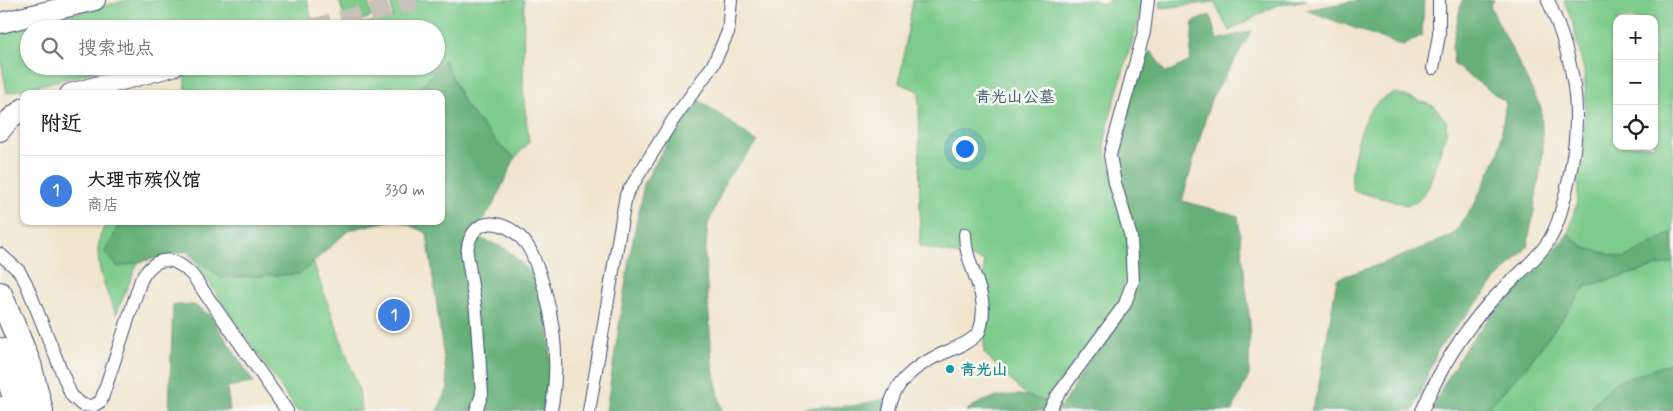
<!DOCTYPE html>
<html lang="zh">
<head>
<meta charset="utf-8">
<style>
	body { margin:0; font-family:Mynerve,"LXGW WenKai TC",sans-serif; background:#f2f2f2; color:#222 }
	.controls { position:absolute; right:15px; top:15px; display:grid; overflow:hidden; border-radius:10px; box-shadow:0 1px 4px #0004 }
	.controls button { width:45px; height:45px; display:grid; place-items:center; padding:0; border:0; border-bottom:1px solid #e0e0e0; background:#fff; color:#222; font:25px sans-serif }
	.you { position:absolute; left:964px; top:148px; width:18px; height:18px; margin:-12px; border:4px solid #fff; border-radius:50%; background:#1a73e8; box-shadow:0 0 0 8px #1a73e833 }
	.badge { display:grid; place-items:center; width:32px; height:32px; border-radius:50%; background:#c8321e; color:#fff; font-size:16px; font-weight:700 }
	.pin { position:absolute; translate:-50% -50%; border:2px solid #fff; box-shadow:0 1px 5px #0006 }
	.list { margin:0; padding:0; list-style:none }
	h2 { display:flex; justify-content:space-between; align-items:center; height:65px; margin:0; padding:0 20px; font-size:21px }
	h2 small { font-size:16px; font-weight:400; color:#767676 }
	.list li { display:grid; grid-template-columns:32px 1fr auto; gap:15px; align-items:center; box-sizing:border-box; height:70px; padding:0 20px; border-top:1px solid #e0e0e0 }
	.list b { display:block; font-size:19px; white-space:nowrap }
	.list p { margin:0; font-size:16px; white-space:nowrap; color:#767676 }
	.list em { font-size:16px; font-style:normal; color:#767676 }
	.icon { flex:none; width:28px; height:28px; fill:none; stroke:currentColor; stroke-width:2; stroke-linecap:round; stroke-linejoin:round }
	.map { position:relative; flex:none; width:1673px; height:411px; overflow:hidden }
	.search { position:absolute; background:#fff; box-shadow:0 1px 4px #0004; left:20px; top:20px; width:425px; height:55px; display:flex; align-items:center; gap:12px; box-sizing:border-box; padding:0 18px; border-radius:28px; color:#767676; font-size:19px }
	.panel { position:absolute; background:#fff; box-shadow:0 1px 4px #0004; left:20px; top:90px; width:425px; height:135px; border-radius:10px }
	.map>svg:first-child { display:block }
</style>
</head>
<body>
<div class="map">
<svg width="1673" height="411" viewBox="0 0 1673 411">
	<rect width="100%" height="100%" fill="#f6f6f2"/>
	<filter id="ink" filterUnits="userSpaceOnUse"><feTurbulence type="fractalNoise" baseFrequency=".02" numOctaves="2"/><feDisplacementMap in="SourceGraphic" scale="10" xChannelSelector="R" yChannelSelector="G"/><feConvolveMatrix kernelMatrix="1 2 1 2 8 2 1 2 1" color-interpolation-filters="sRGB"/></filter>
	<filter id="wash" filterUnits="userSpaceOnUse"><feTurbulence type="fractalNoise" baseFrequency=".0096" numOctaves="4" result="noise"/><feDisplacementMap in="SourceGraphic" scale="20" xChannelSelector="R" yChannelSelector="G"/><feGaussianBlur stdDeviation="1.12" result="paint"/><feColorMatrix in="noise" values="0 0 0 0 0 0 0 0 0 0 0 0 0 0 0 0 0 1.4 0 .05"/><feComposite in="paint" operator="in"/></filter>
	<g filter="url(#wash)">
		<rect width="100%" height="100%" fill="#f2e5ce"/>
		<!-- green -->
		<g fill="#7ecc8c" stroke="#4c7e75" fill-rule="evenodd">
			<path d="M128,0H307L314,29H29V66H118L7,93L0,56V32Z"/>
			<path d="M339,0H367L373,16L347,25Z"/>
			<path d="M390,0H524L523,91L529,142L515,158L501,147L465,105L444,60L415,94H186L184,66H436V29H342L393,17Z"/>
			<path d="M913,0H1094L1105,5L1109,0H1141L1142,8L1109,119L1104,146L1128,223V275L1116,312L1040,406L1015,385L984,353V261L920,246L919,91L899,83Z"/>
			<path d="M1160,0H1306L1275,6L1229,31L1214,2L1161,8Z"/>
			<path d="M1564,0H1673V232L1624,258L1585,248L1568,234L1577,202L1586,102L1584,70L1573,24ZM1617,19H1654V146H1617Z"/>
			<path d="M1396,93L1434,106L1446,121L1447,131L1428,188L1418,201L1408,205L1354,191C1346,176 1361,125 1370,111C1377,101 1386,96 1396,93Z"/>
			<path d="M108,221H121L106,252L118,267L138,262L116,314C104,287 87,248 108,221Z"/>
			<path d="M188,252L221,278L313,262L359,390L361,411H297Z"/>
			<path d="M1673,262V362L1614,383L1592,407L1593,411H1485L1527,366L1586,286Z"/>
		</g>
		<!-- forest -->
		<g fill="#66b078" stroke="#40706b">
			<path d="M1360,0H1424L1422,35L1403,46L1306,10Z"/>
			<path d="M1462,0H1494L1490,6L1541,108L1543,152L1533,216L1527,247L1495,281L1438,349L1413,411H1311L1318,390L1337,279L1392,260L1453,235L1474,205L1499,153L1506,102L1454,65L1452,46Z"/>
			<path d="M1210,15L1217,40L1252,31L1211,99L1182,201L1238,216L1250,323L1249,375L1232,411H966C978,401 1000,395 1015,395C1029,394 1047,403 1061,407L1087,365L1133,282V238L1115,137L1134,72L1151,51L1166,73L1190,61L1193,22Z"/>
			<path d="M444,60L465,105L501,147L515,158L493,205L472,235L506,249L532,273L547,312L552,378L548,411H437L448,388L427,233L400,221H441V94H415Z"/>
			<path d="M699,100L758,142L728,177L708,224L705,256L712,363L722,411H606L629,260L644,184L669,139Z"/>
			<path d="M121,221H389L349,230L300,274L221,278L187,251L118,267L105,252Z"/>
			<path d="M1673,232V262L1586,286L1527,366L1485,411H1432L1444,384L1465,349L1491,315L1540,267L1568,234L1585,248L1624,258Z"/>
			<path d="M173,305H194L210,315L254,383L227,387L230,411H169Z"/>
			<path d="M1673,362V411H1593L1592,407L1614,383Z"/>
			<path d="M893,397L902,411H792L806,408L852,406Z"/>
		</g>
	</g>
	<g filter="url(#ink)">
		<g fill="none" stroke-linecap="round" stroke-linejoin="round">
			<!-- primary-tunnel -->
			<path stroke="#c7c1b8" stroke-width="20" stroke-dasharray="20 10" stroke-linecap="butt" d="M312,29L416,0"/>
			<defs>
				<g id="street">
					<path d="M1433,68L1439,35V0"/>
					<path d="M0,254L19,271L26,283L71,395L82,405L93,406L101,401L141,280C156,253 174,256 193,276L287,411"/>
					<path d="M476,411L482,394L476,311L467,253C471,206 518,222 532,254C553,303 561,358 551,411"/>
					<path d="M589,411L626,195L673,120L713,65L728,32L731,0"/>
					<path d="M889,411C893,380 919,363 946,352C958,347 971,342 979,332C993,294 965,270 965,234"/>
					<path d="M1049,411L1057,396L1125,304L1133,281L1131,237L1115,183L1110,155L1144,32L1148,0"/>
					<path d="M1422,411C1439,371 1461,334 1490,302C1508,283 1530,266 1546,245C1558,228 1562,208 1567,188C1584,117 1577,67 1548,0"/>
				</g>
				<path id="secondary" d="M0,406L1,411"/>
				<g id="primary">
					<path d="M0,23L95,0"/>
					<path d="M70,94L173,66"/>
					<path d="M0,131L10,119L24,108"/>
				</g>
				<g id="highway">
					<path d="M0,294L29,364L41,411"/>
					<path d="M0,350L19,411"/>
				</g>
			</defs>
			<!-- street casing -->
			<use href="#street" stroke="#3b4a6f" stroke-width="14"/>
			<!-- secondary casing -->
			<use href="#secondary" stroke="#3b4a6f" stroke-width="19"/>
			<!-- primary casing -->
			<use href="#primary" stroke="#3b4a6f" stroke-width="22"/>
			<!-- highway casing -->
			<use href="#highway" stroke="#3b4a6f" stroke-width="26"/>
			<!-- street -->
			<use href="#street" stroke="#fff" stroke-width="12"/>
			<!-- secondary -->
			<use href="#secondary" stroke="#fff" stroke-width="18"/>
			<!-- primary -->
			<use href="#primary" stroke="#fff" stroke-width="20"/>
			<!-- highway -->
			<use href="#highway" stroke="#fff" stroke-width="24"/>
		</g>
	</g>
	<!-- markers -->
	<circle fill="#0f9aa8" stroke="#f6f6f2" stroke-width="2" cx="950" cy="369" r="5"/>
	<g text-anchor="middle" stroke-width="5" stroke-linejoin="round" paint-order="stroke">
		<!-- park labels -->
		<g font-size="16" fill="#34566a" stroke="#f6f6f2">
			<text x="1015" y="102">青光山公墓</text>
		</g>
		<!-- culture labels -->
		<g font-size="16" font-weight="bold" fill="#0d838f" stroke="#f6f6f2" text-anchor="start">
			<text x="960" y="375">青光山</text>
		</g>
	</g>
</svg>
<div class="controls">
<button>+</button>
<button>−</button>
<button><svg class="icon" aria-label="locate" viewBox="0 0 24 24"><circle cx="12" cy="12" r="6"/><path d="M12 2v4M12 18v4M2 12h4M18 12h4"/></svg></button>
</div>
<div class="you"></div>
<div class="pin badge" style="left:394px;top:315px;background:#3f7fe0">1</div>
<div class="search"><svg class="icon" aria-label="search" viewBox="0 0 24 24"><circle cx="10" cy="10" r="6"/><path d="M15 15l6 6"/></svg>搜索地点</div>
<section class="panel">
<h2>附近<small></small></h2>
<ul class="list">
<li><span class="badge" style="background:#3f7fe0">1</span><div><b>大理市殡仪馆</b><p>商店</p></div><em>330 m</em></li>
</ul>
</section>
</div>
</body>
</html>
